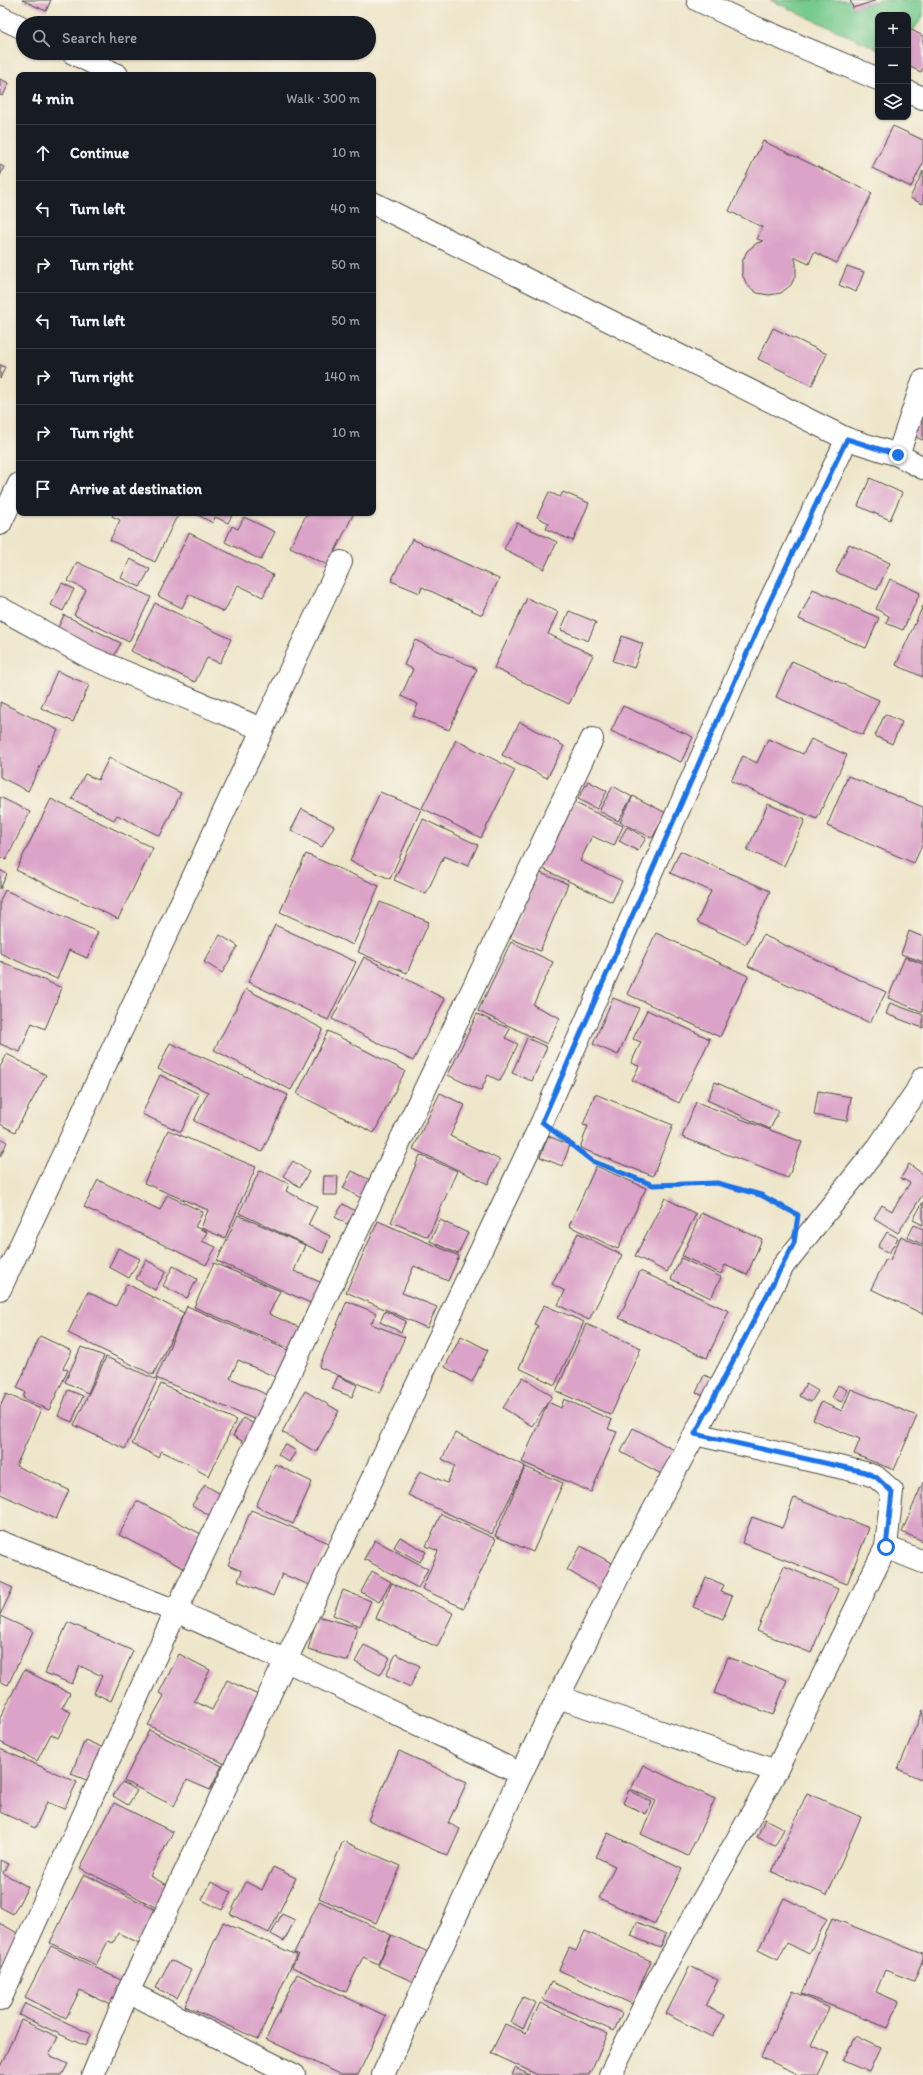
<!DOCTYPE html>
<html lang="en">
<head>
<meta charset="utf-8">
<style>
	body { margin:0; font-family:Itim,sans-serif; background:#242831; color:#f1f3f6 }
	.controls { position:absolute; right:12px; top:12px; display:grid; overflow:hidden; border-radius:8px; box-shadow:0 1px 3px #0004 }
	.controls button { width:36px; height:36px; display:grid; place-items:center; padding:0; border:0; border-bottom:1px solid #363941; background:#171b24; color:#f1f3f6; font:20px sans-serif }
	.stop { position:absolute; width:12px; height:12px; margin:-9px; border:3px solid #1a73e8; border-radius:50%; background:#fff }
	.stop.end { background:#1a73e8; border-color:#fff; box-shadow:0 1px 4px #0008 }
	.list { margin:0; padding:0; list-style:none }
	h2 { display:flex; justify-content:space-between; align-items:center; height:52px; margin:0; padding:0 16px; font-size:17px }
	h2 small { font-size:13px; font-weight:400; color:#9ea1a6 }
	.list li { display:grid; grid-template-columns:26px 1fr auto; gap:12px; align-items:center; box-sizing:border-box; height:56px; padding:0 16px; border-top:1px solid #363941 }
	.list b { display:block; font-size:15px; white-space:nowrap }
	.list em { font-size:13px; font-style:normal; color:#9ea1a6 }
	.icon { flex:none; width:22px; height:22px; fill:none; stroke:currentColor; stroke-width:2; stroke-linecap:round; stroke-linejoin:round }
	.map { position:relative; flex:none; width:923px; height:2075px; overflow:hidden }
	.search { position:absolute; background:#171b24; box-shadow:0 1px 3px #0004; left:16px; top:16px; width:360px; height:44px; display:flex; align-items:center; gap:10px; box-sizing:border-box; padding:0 14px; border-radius:22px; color:#9ea1a6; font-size:15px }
	.panel { position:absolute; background:#171b24; box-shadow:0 1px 3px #0004; left:16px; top:72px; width:360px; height:444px; border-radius:8px }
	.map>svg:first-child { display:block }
</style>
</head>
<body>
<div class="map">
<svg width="923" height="2075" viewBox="0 0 923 2075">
	<rect width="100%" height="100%" fill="#f7f3e8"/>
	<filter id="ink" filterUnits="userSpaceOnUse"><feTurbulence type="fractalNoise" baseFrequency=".025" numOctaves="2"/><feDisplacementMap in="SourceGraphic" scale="8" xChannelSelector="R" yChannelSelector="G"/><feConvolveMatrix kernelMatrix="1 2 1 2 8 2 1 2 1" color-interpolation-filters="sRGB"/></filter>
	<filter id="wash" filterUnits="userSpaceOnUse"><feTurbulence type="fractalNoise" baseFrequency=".012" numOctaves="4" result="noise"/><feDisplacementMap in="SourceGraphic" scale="16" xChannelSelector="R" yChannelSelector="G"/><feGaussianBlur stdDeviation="0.9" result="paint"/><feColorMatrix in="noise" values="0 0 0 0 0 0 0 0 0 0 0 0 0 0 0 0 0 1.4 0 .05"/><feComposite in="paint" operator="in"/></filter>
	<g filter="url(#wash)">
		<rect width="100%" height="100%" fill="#eee6ca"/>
		<!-- green -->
		<path fill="#76ca8d" stroke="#507a5c" d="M770,0H850L853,8L878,0H923V16L913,31L908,28V15H878L877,49Z"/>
		<g id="blocks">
			<!-- building -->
			<g fill="#dba3c8">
				<path d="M22,0H51L46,11Z"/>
				<path d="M850,0H877L853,8Z"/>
				<path d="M908,28L923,36V68L921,72L908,66Z"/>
				<path d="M0,79L9,83L3,96L0,95Z"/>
				<path d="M893,126L923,140V163L911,187L872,168Z"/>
				<path d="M763,141L872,193L837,263L814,252L809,264L794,257L796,262V274L791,285L781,293L769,295L757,293L747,285L742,274V262L747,251L757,243L763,241L757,239L762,227L729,211Z"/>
				<path d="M0,165L4,167L0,176Z"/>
				<path d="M923,171V204L910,198Z"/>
				<path d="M847,266L864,272L856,292L839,285Z"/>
				<path d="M773,328L827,354L812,385L758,359Z"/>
				<path d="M0,365L5,367L0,379Z"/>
				<path d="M923,405V440L910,435Z"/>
				<path d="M870,478L902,493L890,520L858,506Z"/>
				<path d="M549,492L560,497L563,492L589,503L573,541L546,529L549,523L537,517Z"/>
				<path d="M114,513H181L175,520L155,562L110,540L120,520L112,516Z"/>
				<path d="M199,513H233L228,523L215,517L213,523L198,515Z"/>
				<path d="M307,513H354L328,565L290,547Z"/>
				<path d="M244,517L275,532L261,560L225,542L232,526L238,529Z"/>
				<path d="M517,523L557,542L544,569L504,549Z"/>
				<path d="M189,533L273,575L263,597L238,585L224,612L189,594L182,608L158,596Z"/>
				<path d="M412,539L499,579L482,615L422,587L420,593L391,581Z"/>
				<path d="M849,544L890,563L877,590L836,572Z"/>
				<path d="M130,559L150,569L140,587L121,578Z"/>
				<path d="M77,562L151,597L129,642L74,615L86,590L68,581Z"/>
				<path d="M890,579L920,593L903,630L886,623L889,616L876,609Z"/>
				<path d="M62,583L74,589L63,611L51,605Z"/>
				<path d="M813,589L879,618L866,648L799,619Z"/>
				<path d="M527,598L558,612L548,634L593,655L569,704L494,668Z"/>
				<path d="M155,603L231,639L220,663L207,658L195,682L131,651Z"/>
				<path d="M923,606V677L896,665Z"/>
				<path d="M569,611L596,622L588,641L561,630Z"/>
				<path d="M64,615L121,643L111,662L55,634Z"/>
				<path d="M622,636L643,644L634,668L613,661Z"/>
				<path d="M415,640L477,669L449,730L413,716L418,704L401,696L413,669L404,665Z"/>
				<path d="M792,661L879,700L863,735L776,697Z"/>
				<path d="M57,671L89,685L73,722L41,708Z"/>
				<path d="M0,702L58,730L28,791L0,777Z"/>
				<path d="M623,706L693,737L681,762L611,731Z"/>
				<path d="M885,714L902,722L892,744L875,736Z"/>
				<path d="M520,722L564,746L547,778L502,755Z"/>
				<path d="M768,739L803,754L811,739L847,755L817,819L731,781L743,756L757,763Z"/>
				<path d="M456,740L515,770L481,838L422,808Z"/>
				<path d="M109,758L181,793L160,836L117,815L114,820L72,799L85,774L98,780Z"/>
				<path d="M848,776L923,807V843L914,863L827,826Z"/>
				<path d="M588,781L607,791L597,809L578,799Z"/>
				<path d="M613,786L632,797L618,821L599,811Z"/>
				<path d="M380,792L421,809L390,879L350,861Z"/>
				<path d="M633,796L666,813L652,838L620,822Z"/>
				<path d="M0,797L30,812L6,860L0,857Z"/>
				<path d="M51,799L153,848L118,919L16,870Z"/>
				<path d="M569,800L623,826L614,846L592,836L580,861L622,881L612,902L537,866Z"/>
				<path d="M768,804L805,820L784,866L747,850Z"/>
				<path d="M302,809L334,826L322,847L291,830Z"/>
				<path d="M423,819L478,845L468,866L444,856L426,894L394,880Z"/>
				<path d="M627,827L646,838L638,851L619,841Z"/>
				<path d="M680,851L770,891L746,944L697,922L711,891L670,873Z"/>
				<path d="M306,854L379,886L353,945L280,912Z"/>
				<path d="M0,870L7,874L0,889Z"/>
				<path d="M538,872L568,884L540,951L510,938Z"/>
				<path d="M5,890L98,932L87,958L69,950L57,979L0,953V901Z"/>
				<path d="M380,902L429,922L407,973L358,952Z"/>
				<path d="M275,925L356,962L328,1020L248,982Z"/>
				<path d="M909,931L923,937V962L901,954Z"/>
				<path d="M656,933L748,976L720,1037L627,994Z"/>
				<path d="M220,935L238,946L222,973L204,962Z"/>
				<path d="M763,935L886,992L870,1023L748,966Z"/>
				<path d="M511,942L553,962L533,1005L560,1018L547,1044L478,1011Z"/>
				<path d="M364,957L445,999L413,1061L332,1019Z"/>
				<path d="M905,957L923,964V1012L888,998Z"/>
				<path d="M0,961L62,988L45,1029L32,1023L20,1052L0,1044Z"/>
				<path d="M246,989L323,1029L291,1090L214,1050Z"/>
				<path d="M613,998L639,1008L618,1055L593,1044Z"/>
				<path d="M890,1003L923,1015V1028L886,1014Z"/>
				<path d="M647,1010L710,1039L679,1103L632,1080L639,1066L631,1063L641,1042L633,1039Z"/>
				<path d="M477,1014L510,1029L505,1038L518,1044L500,1081L488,1075L481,1091L448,1075Z"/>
				<path d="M328,1031L405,1071L374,1133L297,1094Z"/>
				<path d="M527,1038L547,1047L532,1081L512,1073Z"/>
				<path d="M170,1043L288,1095L262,1152L194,1121L208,1092L158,1069Z"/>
				<path d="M7,1054L46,1075L15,1132L0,1124V1067Z"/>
				<path d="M160,1075L199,1094L181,1132L142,1114Z"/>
				<path d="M715,1082L779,1111L770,1129L707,1100Z"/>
				<path d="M818,1091L851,1097L847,1121L814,1115Z"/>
				<path d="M440,1093L465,1105L450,1136L500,1160L488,1184L413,1149Z"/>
				<path d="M595,1094L673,1125L653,1176L580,1148L588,1126L583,1125Z"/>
				<path d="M696,1102L802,1142L788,1178L682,1137Z"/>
				<path d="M168,1130L256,1167L225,1238L201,1228L208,1210L144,1183Z"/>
				<path d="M548,1136L570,1145L562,1166L540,1157Z"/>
				<path d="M0,1138L7,1142L0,1157Z"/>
				<path d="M420,1155L457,1171L428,1237L391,1222Z"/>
				<path d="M293,1161L309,1172L300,1187L283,1176Z"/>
				<path d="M909,1164L923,1174V1194L898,1233L874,1218L882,1205L892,1211L910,1183L901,1178Z"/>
				<path d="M596,1166L646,1188L618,1249L569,1226Z"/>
				<path d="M260,1170L289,1184L286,1191L317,1207L308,1225L330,1236L323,1253L239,1213Z"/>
				<path d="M352,1171L370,1180L361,1198L343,1188Z"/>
				<path d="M324,1176H338L337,1195H323Z"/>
				<path d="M98,1180L160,1210L167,1195L203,1212L195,1227L207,1232L202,1241L216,1247L206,1265L84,1207Z"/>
				<path d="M665,1198L696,1214L667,1272L635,1256Z"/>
				<path d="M923,1202V1225L913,1220Z"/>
				<path d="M343,1204L355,1211L347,1224L335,1217Z"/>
				<path d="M701,1213L762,1239L747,1275L725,1265L721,1274L682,1256Z"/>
				<path d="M238,1215L305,1245L294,1271L327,1285L317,1306L217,1261Z"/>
				<path d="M440,1220L468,1233L458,1254L430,1241Z"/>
				<path d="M378,1221L459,1256L448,1281L414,1266L402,1293L437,1307L427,1328L346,1292Z"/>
				<path d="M914,1225L923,1229V1245L908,1237Z"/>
				<path d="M887,1232L898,1238L889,1253L878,1247Z"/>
				<path d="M578,1233L622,1255L589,1320L558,1305L565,1291L552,1284Z"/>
				<path d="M901,1236L923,1247V1314L871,1289L886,1259L890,1260Z"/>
				<path d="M118,1248L140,1259L129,1278L109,1267Z"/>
				<path d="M681,1258L721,1277L711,1298L671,1279Z"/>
				<path d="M146,1260L166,1271L155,1290L136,1279Z"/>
				<path d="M214,1263L280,1291L269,1314L305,1330L296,1351L194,1307Z"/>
				<path d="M173,1266L197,1279L187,1298L163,1286Z"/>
				<path d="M640,1271L729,1311L707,1358L619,1318Z"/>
				<path d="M127,1284L184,1313L153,1375L68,1333L88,1292L116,1306Z"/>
				<path d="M347,1301L376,1313L371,1324L405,1337L380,1393L319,1367Z"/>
				<path d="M544,1305L584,1322L555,1385L519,1368L538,1326L534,1324Z"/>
				<path d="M187,1306L292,1352L280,1379L238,1360L230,1378L272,1397L261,1422L156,1378Z"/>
				<path d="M385,1311L406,1321L401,1332L380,1322Z"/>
				<path d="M586,1324L641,1348L611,1415L556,1391Z"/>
				<path d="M40,1336L72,1351L63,1368L68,1370L49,1410L23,1398L25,1392L17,1388Z"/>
				<path d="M461,1336L488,1350L472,1382L445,1367Z"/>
				<path d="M81,1347L104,1356L88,1393L65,1382Z"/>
				<path d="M106,1357L157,1380L125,1449L74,1425Z"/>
				<path d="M704,1375L718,1381L711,1398L696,1393Z"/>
				<path d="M338,1376L357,1385L352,1397L332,1389Z"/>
				<path d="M523,1377L552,1396L532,1426L503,1408Z"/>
				<path d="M161,1384L236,1420L209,1476L197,1470V1468L161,1451L158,1457L132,1444Z"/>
				<path d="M806,1384L818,1391L811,1402L799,1396Z"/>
				<path d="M838,1385L847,1390L842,1402L832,1398Z"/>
				<path d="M851,1389L917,1416L894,1470L854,1454L860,1439L813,1420L821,1402L842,1411Z"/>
				<path d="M68,1390L83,1396L72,1422L58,1416Z"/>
				<path d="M305,1391L339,1411L316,1452L282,1432Z"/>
				<path d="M6,1394L41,1409L16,1466L69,1490L56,1519L0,1494V1407Z"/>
				<path d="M564,1399L612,1420L608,1429L617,1432L591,1492L522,1462L548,1402L561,1408Z"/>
				<path d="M243,1418L260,1427L249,1445L233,1436Z"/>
				<path d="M633,1428L676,1451L663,1475L621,1452Z"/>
				<path d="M455,1433L525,1466L492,1534L408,1495L420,1471L447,1483L455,1466L442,1459Z"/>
				<path d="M285,1444L296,1451L289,1462L278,1454Z"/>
				<path d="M275,1464L312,1482L293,1524L256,1506Z"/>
				<path d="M525,1467L563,1483L533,1552L495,1536Z"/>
				<path d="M923,1482V1541L902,1532Z"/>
				<path d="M205,1485L224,1496L212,1517L192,1505Z"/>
				<path d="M794,1498L869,1528L847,1584L742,1543L752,1517L782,1528Z"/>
				<path d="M137,1501L205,1536L187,1570L119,1535Z"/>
				<path d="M251,1510L329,1543L310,1585L282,1574L273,1596L238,1581L242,1571L228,1565Z"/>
				<path d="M441,1514L496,1539L464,1608L422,1589L438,1551L426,1546Z"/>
				<path d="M400,1537L426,1552L420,1562L394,1547Z"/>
				<path d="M375,1540L428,1569L418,1588L364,1559Z"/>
				<path d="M581,1546L619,1567L605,1592L567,1570Z"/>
				<path d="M784,1566L838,1589L811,1653L757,1631Z"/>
				<path d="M372,1571L391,1582L379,1602L361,1592Z"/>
				<path d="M706,1577L724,1585L721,1592L732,1596L723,1619L693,1607Z"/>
				<path d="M0,1582L13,1588L0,1615Z"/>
				<path d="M392,1583L453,1613L437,1647L376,1618Z"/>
				<path d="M343,1590L371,1601L360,1626L333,1615Z"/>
				<path d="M0,1616L33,1631L8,1685L0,1682Z"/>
				<path d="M317,1616L357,1627L348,1661L308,1650Z"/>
				<path d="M68,1622L133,1651L111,1701L94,1693L102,1676L80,1666L72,1684L45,1673Z"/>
				<path d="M364,1645L390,1658L380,1675L355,1662Z"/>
				<path d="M179,1654L210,1670L194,1701L212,1710L227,1680L260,1696L225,1764L148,1725L164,1696L159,1693Z"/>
				<path d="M396,1654L420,1666L410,1687L386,1675Z"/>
				<path d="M728,1657L787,1680L773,1715L714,1693Z"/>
				<path d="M24,1670L70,1693L62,1708L71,1712L58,1738L51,1734L37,1761L0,1742V1718Z"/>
				<path d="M923,1710V1780L898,1769Z"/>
				<path d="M149,1730L222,1766L210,1790L187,1780L174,1806L124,1781Z"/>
				<path d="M85,1740L106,1749L92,1782L71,1774Z"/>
				<path d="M0,1749L77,1782L64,1809L47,1802L35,1828L0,1812Z"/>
				<path d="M399,1751L467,1782L448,1823L460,1829L448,1856L368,1820Z"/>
				<path d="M643,1765L715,1799L688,1856L641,1834L656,1801L631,1789Z"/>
				<path d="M122,1782L137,1791L128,1805L113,1796Z"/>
				<path d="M629,1790L652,1802L646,1814L623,1803Z"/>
				<path d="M807,1793L861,1817L827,1895L772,1872Z"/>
				<path d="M114,1803L173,1832L150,1876L169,1886L157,1908L80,1868Z"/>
				<path d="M765,1819L784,1829L775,1846L757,1837Z"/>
				<path d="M608,1833L682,1869L655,1924L599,1898L615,1866L596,1857Z"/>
				<path d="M343,1841L401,1866L376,1923L319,1898Z"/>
				<path d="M0,1860L8,1864L3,1873L28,1887L13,1914L0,1907Z"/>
				<path d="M273,1867L296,1878L269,1933L230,1914L246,1882L262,1890Z"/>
				<path d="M84,1874L156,1910L139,1943L118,1933L113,1943L108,1941L96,1965L50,1943Z"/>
				<path d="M211,1882L231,1892L222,1910L202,1900Z"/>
				<path d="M784,1898L827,1919L809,1954L787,1943L778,1960L758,1950Z"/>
				<path d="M319,1901L391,1935L378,1964L363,1957L346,1992L292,1967L298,1954L294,1953Z"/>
				<path d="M282,1914L295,1920L284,1941L271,1934Z"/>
				<path d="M832,1918L923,1954V1959L914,1981L885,1970L876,1992L899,2002L888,2028L802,1994Z"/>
				<path d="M223,1922L296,1955L258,2039L185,2006Z"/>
				<path d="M637,1922L666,1934L660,1948L631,1936Z"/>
				<path d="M0,1923L24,1937L5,1969L0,1967Z"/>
				<path d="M585,1931L651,1961L632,2004L559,1970L569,1948L576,1951Z"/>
				<path d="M392,1935L430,1953L416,1983L378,1966Z"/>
				<path d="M51,1946L123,1981L111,2005L80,1990L66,2018L25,1997Z"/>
				<path d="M170,1960L191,1970L177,1998L156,1988Z"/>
				<path d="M690,1966L718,1980L705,2006L724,2015L712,2037L666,2014Z"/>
				<path d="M297,1974L386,2016L358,2075H341L266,2039Z"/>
				<path d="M551,1982L622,2013L614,2031L543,2000Z"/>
				<path d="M793,1991L829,2008L811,2045L829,2053L818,2075H800L761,2057Z"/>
				<path d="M523,1997L536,2003L523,2029L511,2022Z"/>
				<path d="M25,2003L91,2034L85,2046L19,2015Z"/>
				<path d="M540,2003L608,2034L589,2075H538L491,2053L505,2024L526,2033Z"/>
				<path d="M21,2020L58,2037L49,2055L68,2064L62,2075H0V2067Z"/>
				<path d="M855,2036L880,2048L869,2072L843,2061Z"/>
				<path d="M515,2068L530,2075H512Z"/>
			</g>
		</g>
	</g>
	<g filter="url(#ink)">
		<use href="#blocks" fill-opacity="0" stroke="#484743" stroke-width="1"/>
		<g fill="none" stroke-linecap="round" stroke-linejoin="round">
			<defs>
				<g id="street">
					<path d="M698,0L752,26L878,79"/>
					<path d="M0,17L23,28"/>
					<path d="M73,53L117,75"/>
					<path d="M908,92L923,98"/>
					<path d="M373,203L847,439L898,455L923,468"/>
					<path d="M898,455L923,381"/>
					<path d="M0,524L19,484"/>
					<path d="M0,608L91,658L262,729"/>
					<path d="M0,1289L341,562"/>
					<path d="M0,1542L176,1611L287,1661L521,1774"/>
					<path d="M886,1547L923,1562"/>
					<path d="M558,1697L776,1771L886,1547L892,1491L876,1477L865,1473L695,1434"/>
					<path d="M128,1992L294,2075"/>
					<path d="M0,2000L176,1611L592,739"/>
					<path d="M93,2075L128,1992L542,1122L768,605L847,439"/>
					<path d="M383,2075L521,1774L558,1697L627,1559L695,1434L783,1266L879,1146L916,1092L923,1078"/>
					<path d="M610,2075L652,1990L776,1771"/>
				</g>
			</defs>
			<!-- street casing -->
			<use href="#street" stroke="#484743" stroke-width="24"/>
			<!-- path -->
			<path stroke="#484743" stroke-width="2.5" stroke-dasharray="3 3" stroke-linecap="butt" d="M567,1140L592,1161L653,1185L717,1183L761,1195L790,1211"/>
			<!-- street -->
			<use href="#street" stroke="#fff" stroke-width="22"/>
		</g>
	</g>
	<g fill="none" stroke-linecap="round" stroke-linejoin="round" filter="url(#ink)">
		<!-- route -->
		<path stroke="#1a73e8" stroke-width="5" d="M886,1547L892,1492L876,1477L865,1472L695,1434L794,1243L798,1215L761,1195L717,1183L653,1185L592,1161L542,1122L768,605L847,439L898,455"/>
	</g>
</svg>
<div class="controls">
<button>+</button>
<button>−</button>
<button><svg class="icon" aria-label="layers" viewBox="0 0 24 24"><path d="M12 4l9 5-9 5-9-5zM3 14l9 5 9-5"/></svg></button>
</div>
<div class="stop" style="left:886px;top:1547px"></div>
<div class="stop end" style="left:898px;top:455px"></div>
<div class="search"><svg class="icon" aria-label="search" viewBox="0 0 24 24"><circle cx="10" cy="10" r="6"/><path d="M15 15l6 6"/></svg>Search here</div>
<section class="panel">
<h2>4 min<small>Walk · 300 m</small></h2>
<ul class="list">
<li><svg class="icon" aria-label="ahead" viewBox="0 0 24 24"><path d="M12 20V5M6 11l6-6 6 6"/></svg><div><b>Continue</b></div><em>10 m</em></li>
<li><svg class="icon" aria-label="left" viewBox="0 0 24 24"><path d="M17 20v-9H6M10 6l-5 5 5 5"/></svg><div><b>Turn left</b></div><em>40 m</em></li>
<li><svg class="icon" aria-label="right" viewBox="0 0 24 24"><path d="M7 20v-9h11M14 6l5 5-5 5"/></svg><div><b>Turn right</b></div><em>50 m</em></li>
<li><svg class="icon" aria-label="left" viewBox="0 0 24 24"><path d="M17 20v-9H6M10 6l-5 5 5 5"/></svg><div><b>Turn left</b></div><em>50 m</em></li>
<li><svg class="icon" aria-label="right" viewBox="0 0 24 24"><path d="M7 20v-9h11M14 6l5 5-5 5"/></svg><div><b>Turn right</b></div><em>140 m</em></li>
<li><svg class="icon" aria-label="right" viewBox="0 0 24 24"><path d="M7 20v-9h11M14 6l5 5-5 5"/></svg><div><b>Turn right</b></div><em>10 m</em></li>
<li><svg class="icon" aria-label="arrive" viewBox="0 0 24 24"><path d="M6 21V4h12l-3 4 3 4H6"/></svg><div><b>Arrive at destination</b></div></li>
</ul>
</section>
</div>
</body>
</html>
